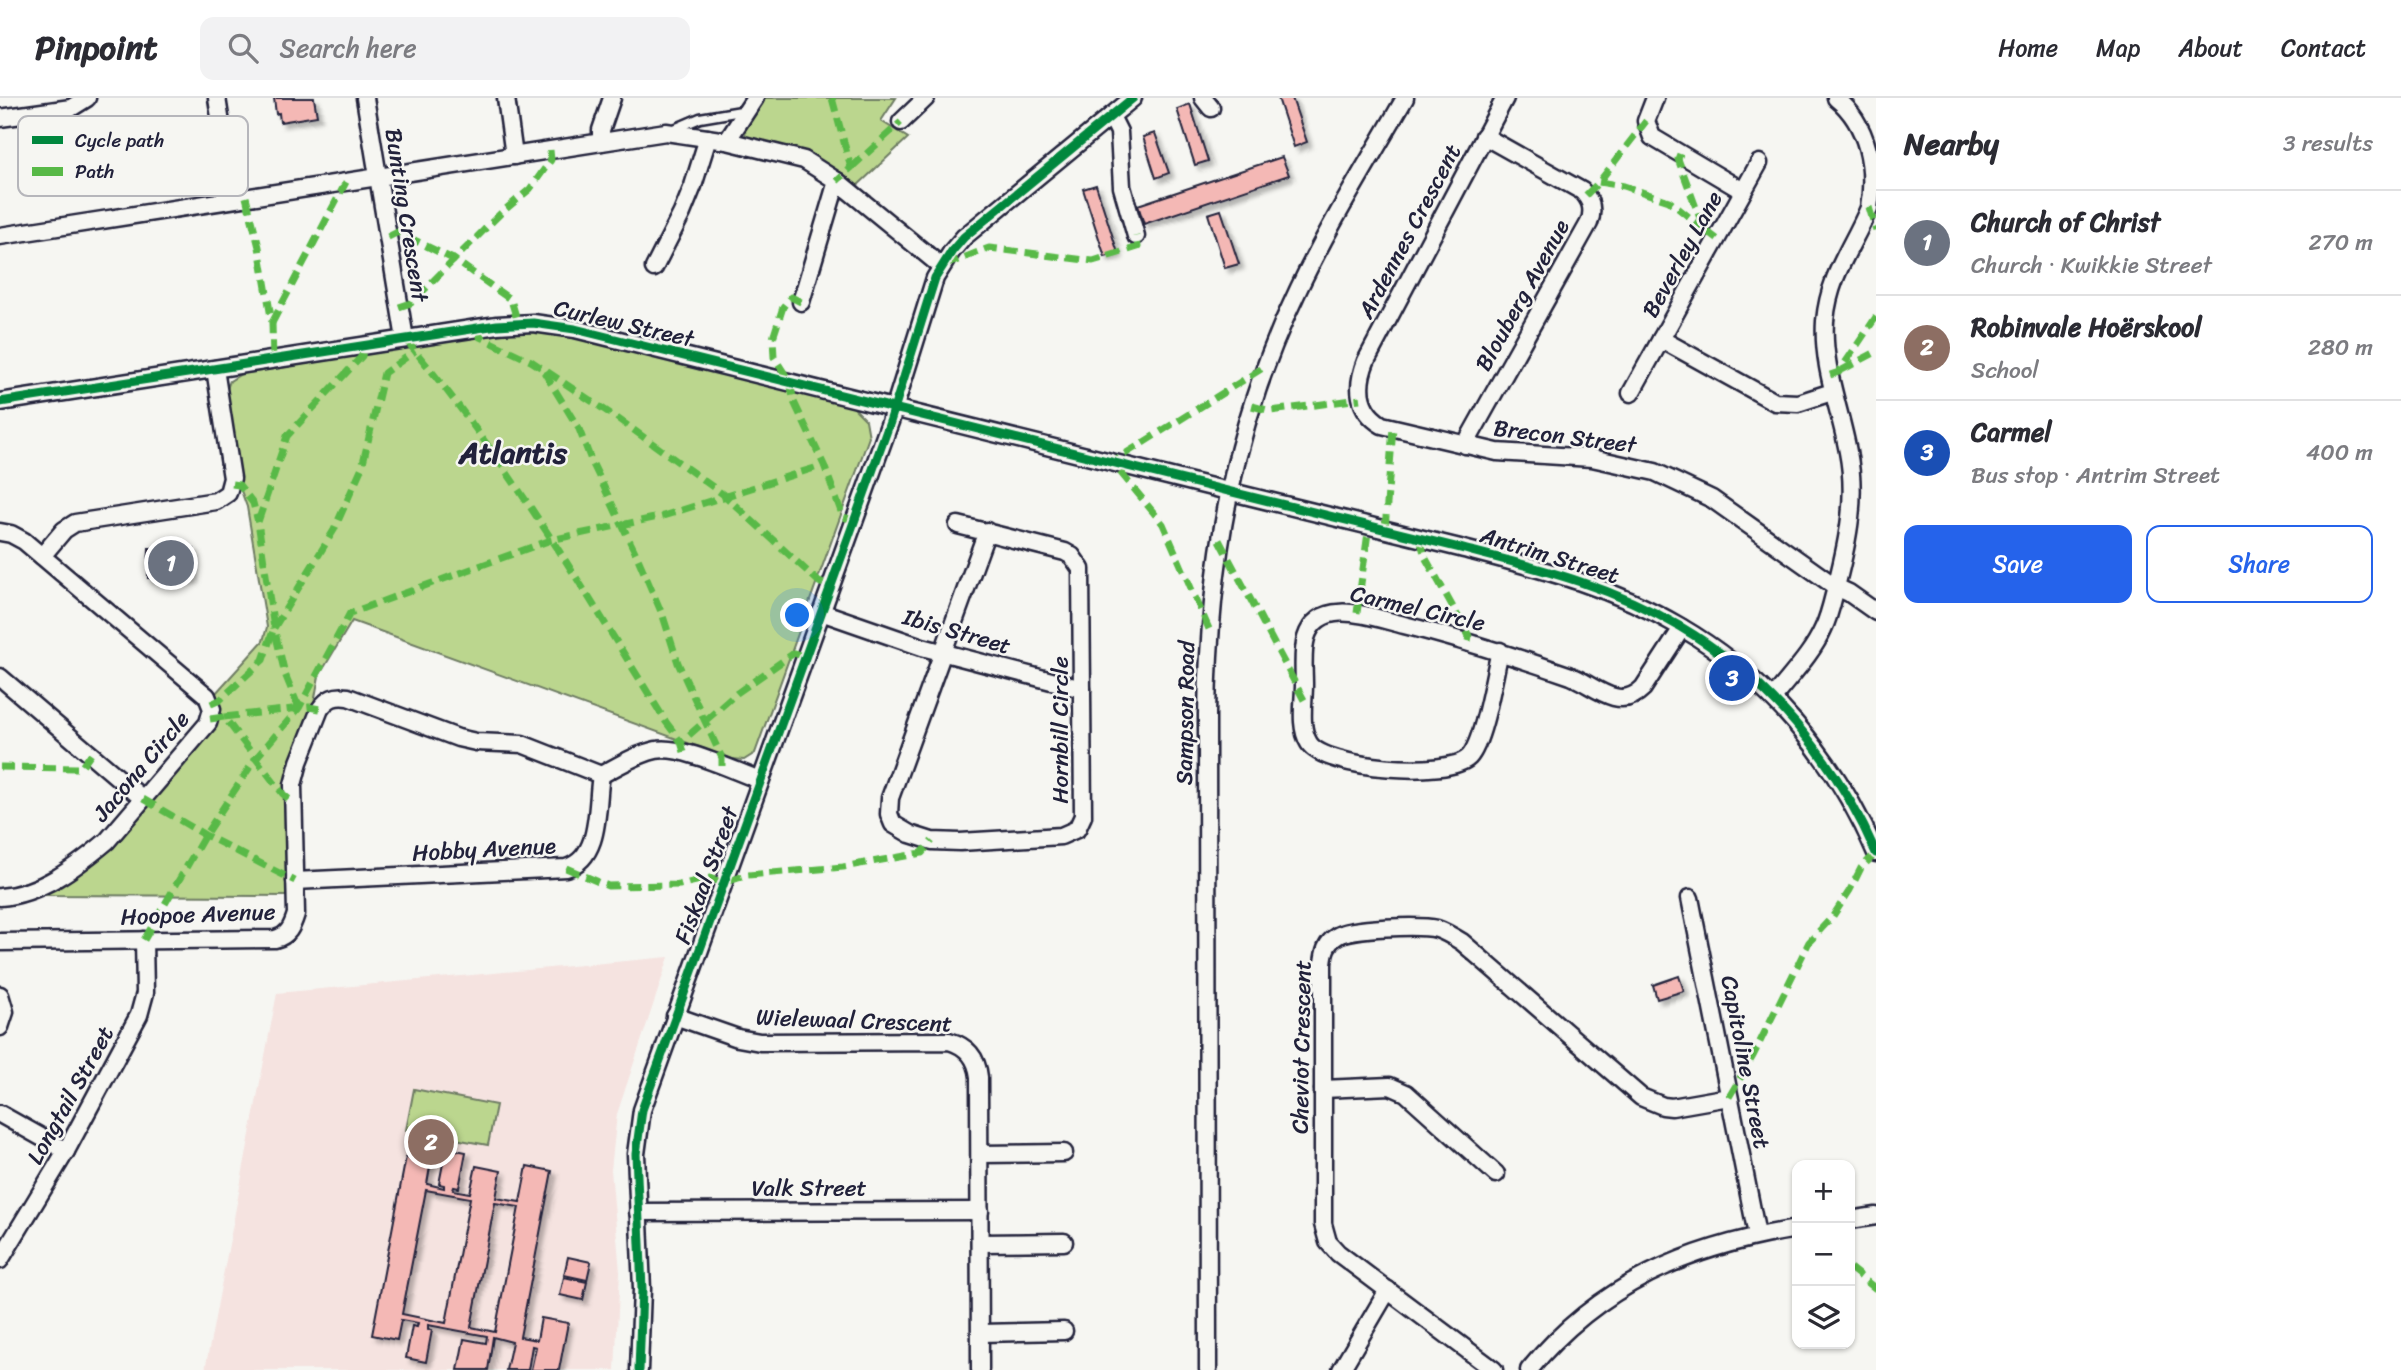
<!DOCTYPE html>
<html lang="en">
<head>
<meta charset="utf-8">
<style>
	body { margin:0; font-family:Sriracha,sans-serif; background:#f2f2f3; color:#2b2b33 }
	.controls { position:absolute; right:21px; bottom:21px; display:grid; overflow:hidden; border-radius:14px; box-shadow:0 2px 5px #0004 }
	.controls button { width:63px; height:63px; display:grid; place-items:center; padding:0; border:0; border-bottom:2px solid #e1e1e2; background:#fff; color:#2b2b33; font:35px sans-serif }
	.you { position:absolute; left:798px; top:518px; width:24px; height:24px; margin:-18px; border:5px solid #fff; border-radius:50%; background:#1a73e8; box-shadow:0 0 0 10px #1a73e833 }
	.badge { display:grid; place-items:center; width:46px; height:46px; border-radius:50%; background:#2563eb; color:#fff; font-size:23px; font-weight:700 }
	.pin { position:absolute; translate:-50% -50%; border:4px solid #fff; box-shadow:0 2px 7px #0006 }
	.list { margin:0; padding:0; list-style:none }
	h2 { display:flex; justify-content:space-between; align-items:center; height:91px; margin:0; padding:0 28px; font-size:30px }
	h2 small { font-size:23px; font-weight:400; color:#7c7c81 }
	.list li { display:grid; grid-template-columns:46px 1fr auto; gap:21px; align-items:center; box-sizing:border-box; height:105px; padding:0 28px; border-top:2px solid #e1e1e2 }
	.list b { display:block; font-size:26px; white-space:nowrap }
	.list p { margin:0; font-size:23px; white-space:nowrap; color:#7c7c81 }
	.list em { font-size:23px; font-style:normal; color:#7c7c81 }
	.actions { display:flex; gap:14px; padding:21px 28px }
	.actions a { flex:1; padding:16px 0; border:2px solid #2563eb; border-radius:14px; text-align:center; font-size:24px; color:#2563eb }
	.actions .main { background:#2563eb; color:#fff }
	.icon { flex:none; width:38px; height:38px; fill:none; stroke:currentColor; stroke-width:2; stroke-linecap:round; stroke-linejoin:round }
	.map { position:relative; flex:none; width:1876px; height:1272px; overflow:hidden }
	header { display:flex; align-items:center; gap:42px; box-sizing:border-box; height:98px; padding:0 35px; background:#fff; border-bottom:2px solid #e1e1e2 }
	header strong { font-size:33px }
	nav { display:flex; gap:38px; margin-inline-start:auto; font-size:24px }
	.search { width:490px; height:63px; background:#f2f2f3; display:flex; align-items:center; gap:18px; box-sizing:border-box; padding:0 24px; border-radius:14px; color:#7c7c81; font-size:26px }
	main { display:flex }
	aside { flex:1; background:#fff }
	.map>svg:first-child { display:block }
</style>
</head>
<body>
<header>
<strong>Pinpoint</strong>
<div class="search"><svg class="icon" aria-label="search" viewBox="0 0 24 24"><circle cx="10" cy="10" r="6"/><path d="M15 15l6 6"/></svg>Search here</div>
<nav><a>Home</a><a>Map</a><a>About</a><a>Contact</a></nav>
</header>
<main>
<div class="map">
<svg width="1876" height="1272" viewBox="0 0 1876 1272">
	<defs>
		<filter id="shadow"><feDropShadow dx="4.5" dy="4.5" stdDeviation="2" flood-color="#0004"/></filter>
	</defs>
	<rect width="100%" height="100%" fill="#f6f6f2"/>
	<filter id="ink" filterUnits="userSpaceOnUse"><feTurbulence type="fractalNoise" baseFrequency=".0143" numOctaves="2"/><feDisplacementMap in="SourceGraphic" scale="14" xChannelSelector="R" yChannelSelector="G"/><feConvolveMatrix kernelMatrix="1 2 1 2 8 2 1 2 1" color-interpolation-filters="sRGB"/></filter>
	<g filter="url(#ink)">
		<!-- built -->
		<path fill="#f5e3e0" d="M669,859L617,1016L611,1072L620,1174L615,1272H205L277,895Z"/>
		<!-- green -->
		<g fill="#bbd68e" stroke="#6e7c64" stroke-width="2">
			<path d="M764,0H896L881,23L908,40L856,89L746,39L744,27Z"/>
			<path d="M538,234L575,240L853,309L866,322L869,339L755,655L744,662L732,661L352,523L319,578L314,605L291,670L290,798L40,797L111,748L217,625L221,610L215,596L263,543L267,529L247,409L239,387L225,296L230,283L241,276L455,242L511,235Z"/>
			<path d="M414,991L496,1007L488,1047L406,1032Z"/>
		</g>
		<!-- building -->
		<g fill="#f4b8b5" stroke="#22223b" stroke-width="2" fill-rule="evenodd" filter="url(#shadow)">
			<path d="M274,0H314L317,18L280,24L279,15L276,16Z"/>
			<path d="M1278,0H1292L1307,44L1294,49Z"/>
			<path d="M1190,6L1208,63L1195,67L1177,11Z"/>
			<path d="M1155,35L1169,75L1156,80L1143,39Z"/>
			<path d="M1282,59L1289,77L1144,126L1138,107Z"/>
			<path d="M1096,87L1118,155L1105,159L1083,91Z"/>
			<path d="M1221,112L1239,166L1225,170L1208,116Z"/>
			<path d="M149,450L194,451L193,481L148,480Z"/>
			<path d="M1679,878L1684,893L1657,901L1653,887Z"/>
			<path d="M446,1050L466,1054L459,1090L454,1089L453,1092L470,1095L476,1068L501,1073L496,1100L520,1104L527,1068L552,1073L520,1239L537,1242L541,1220L568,1225L559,1272H531L536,1249L532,1248L528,1272H506L512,1244L493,1239L488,1272H458L464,1241L486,1245L487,1238L428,1227V1231L432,1232L426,1264L406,1260L412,1228L417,1229L418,1225L401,1222L397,1242L372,1237L406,1059L431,1063L427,1086L444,1090V1087L439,1086ZM426,1092L470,1100L446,1225L402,1216ZM495,1105L519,1109L495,1234L471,1229Z"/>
			<path d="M568,1159L591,1164L587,1182L564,1177Z"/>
			<path d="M564,1179L587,1184L583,1202L560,1197Z"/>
		</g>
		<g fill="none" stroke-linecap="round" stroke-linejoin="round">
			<defs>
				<path id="service" d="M672,32L700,20L747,12"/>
				<g id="minor">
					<path d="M217,0L233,101"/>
					<path d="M365,0L405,241"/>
					<path d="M506,0L514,58"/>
					<path d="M1203,0L1211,10"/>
					<path d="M1505,0L1366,263C1356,288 1357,312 1382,327L1497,354L1592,360L1655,374L1712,401L1836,489L1849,495L1876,514"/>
					<path d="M1655,0L1646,23L1652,39L1743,93"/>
					<path d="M1111,18L1119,34L1122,89L1136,138"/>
					<path d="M0,20L71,10L87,0"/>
					<path d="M901,24L926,0"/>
					<path d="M727,43L755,0"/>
					<path d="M601,44V32L612,0"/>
					<path d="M0,138L666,34L727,43L804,62L837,83L941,168"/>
					<path d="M654,170L682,115L693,88L708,40"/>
					<path d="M801,204L837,83"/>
					<path d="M1661,241L1775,304L1798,305L1832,294"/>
					<path d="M1631,295L1759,65"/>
					<path d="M0,304L497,227L533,225L575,231C799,286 1023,343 1248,398C1318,415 1389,432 1460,450C1537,470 1609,487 1679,528C1768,580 1835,660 1876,755"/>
					<path d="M1465,347L1589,125C1594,112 1591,102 1582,93L1484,38"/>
					<path d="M958,427L1065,454L1072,458L1081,471L1083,718L1077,731L1061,738L960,744L932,743L910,736L893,726L889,716L890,700L987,433"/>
					<path d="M0,434L11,436L24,443L207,598L212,611L208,625L107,743C76,769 41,796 0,799"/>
					<path d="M42,458L64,432L75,425L216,403L228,395L232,380L215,271"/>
					<path d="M821,514L922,549L1082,591"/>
					<path d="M1500,553C1494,577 1484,643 1469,659C1449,680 1325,671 1309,645C1299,629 1304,604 1304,587C1304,572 1302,554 1306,540C1319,497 1374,520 1404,527C1461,541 1516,559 1571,578C1586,584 1599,595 1614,599C1625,602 1635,598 1643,590L1682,530"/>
					<path d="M0,579L143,701"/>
					<path d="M1773,600C1790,578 1812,556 1823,531C1830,517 1833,500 1837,485C1848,442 1857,399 1848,354C1840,310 1822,269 1825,223C1829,177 1852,150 1869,110C1876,70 1868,26 1836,0"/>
					<path d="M601,677C618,668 637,656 656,652C682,647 734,673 760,682"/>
					<path d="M295,783L566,770C602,760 596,706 601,677"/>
					<path d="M1690,800L1757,1137"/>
					<path d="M0,844L275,841C288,838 292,829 296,816L293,687L299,664L320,611C328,600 335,597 348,599L458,640L476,644L522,646L601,677"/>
					<path d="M0,897L5,914L0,929"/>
					<path d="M675,918L738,940L760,944L949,943C967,948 977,960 979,979L980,1272"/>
					<path d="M1323,991L1390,988L1406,995L1496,1076"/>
					<path d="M0,1016L66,1053"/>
					<path d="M980,1056L1064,1055"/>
					<path d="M638,1114L980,1113"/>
					<path d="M1850,1122L1876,1118"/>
					<path d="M980,1145L1064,1144"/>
					<path d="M0,1162L66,1053L139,917L145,895L144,842"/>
					<path d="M980,1235L1064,1233"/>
					<path d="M639,1272L642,1191L636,1056L642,1012L890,324L935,180L952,153L964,139L1133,0"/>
					<path d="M1208,1272L1207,617C1209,465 1232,328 1299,190C1330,125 1369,63 1405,0"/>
					<path d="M1341,1272L1388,1192"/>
					<path d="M1494,1272L1338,1155L1328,1144L1323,1126V866C1324,854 1326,845 1337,838C1350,829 1421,827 1437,831C1446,834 1454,839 1462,844L1641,999L1663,1008L1672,1009L1729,999"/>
					<path d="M1529,1272C1599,1186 1690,1148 1797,1131"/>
				</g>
			</defs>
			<!-- service casing -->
			<use href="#service" stroke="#22223b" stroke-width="13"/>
			<!-- minor casing -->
			<use href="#minor" stroke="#22223b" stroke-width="21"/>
			<!-- service -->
			<use href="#service" stroke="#f6f6f2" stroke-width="8"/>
			<!-- minor -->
			<use href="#minor" stroke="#f6f6f2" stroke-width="16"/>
			<!-- quiet -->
			<g stroke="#58b947" stroke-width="7" stroke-dasharray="14 7" stroke-linecap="butt">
				<path d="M832,0L851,70L837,83"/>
				<path d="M1680,56L1678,61L1704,131L1717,141"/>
				<path d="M851,70L901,24"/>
				<path d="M1599,84L1624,88L1669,103L1704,131"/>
				<path d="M1586,97L1599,84L1646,23"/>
				<path d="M246,99L259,149L272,225L273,262"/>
				<path d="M1869,109L1876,133"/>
				<path d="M388,139L398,134L455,162L511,202L518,225"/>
				<path d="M945,167L989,150L1093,163L1138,149L1136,138"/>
				<path d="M801,204L791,199L783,209L773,240L774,259L790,284L794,304L824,367L843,419L854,422"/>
				<path d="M399,209L411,205L501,115L530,91L551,62L550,52"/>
				<path d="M272,225L346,84"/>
				<path d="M479,230L480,239L531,263L617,320L724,397L819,484L830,489"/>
				<path d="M405,241C505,359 585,493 666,624L681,644"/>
				<path d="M1842,272L1876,254"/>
				<path d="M544,274L579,331L591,362L636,456L663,518L678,565L722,660V668"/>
				<path d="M1830,277L1839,274L1876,219"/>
				<path d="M1252,308L1271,313L1360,301"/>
				<path d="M232,386L239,387L253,405L258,424"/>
				<path d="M1385,431L1393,330"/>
				<path d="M1420,440L1425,459L1469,538L1468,543"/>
				<path d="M1219,442L1304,602"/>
				<path d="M1357,515L1369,427"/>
				<path d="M1209,531L1163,426L1112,364L1266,268"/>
				<path d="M211,606L220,602L263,562L274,530L258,424L287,338L362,258L364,247"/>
				<path d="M299,610L285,576L274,530L334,432L362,369L384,275L415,253"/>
				<path d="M224,619L309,609L320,611"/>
				<path d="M210,621L224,619L283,696L292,704"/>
				<path d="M684,654L681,644L737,595L794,555L805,559"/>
				<path d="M0,669L81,670L91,656"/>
				<path d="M143,701L205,737L295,783"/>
				<path d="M566,770L608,788L679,787L710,780L723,785L747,777L843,769L922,755L932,743"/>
				<path d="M144,842L205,737L256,660L299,610L350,515L551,442L663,418L824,367"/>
				<path d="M1729,999L1753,958L1809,844L1833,818L1850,792L1861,770L1876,755"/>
				<path d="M1850,1170L1876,1191"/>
			</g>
			<defs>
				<g id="cycleway">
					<path d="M0,304L497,227L533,225L575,231C799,286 1023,343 1248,398C1318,415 1389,432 1460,450C1537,470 1609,487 1679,528C1768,580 1835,660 1876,755"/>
					<path d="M639,1272L642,1191L636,1056L642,1012L890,324L935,180L952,153L964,139L1133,0"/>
				</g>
			</defs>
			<!-- cycleway casing -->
			<use href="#cycleway" stroke="#f6f6f2" stroke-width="13"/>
			<!-- cycleway -->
			<use href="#cycleway" stroke="#00873e" stroke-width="9"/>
		</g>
	</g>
	<g text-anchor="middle" stroke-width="5" stroke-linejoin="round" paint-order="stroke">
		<!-- street labels -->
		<g font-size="23" fill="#22223b" stroke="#f6f6f2">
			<text transform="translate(407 117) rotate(81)" y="8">Bunting Crescent</text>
			<text transform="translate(1409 133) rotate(-62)" y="8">Ardennes Crescent</text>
			<text transform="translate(1682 156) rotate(-61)" y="8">Beverley Lane</text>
			<text transform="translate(1522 197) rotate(-61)" y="8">Blouberg Avenue</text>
			<text transform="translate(624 225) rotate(13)" y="8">Curlew Street</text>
			<text transform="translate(1565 338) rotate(7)" y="8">Brecon Street</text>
			<text transform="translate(1550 457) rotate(17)" y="8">Antrim Street</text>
			<text transform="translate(1418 510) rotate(13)" y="8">Carmel Circle</text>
			<text transform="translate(957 533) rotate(16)" y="8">Ibis Street</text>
			<text transform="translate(1185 615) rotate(-89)" y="8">Sampson Road</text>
			<text transform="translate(1060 632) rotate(-90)" y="8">Hornbill Circle</text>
			<text transform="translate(141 668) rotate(-50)" y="8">Jacona Circle</text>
			<text transform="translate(484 751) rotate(-3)" y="8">Hobby Avenue</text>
			<text transform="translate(706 777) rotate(-70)" y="8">Fiskaal Street</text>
			<text transform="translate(198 816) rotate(-2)" y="8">Hoopoe Avenue</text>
			<text transform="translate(854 922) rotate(2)" y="8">Wielewaal Crescent</text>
			<text transform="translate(1301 949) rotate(-89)" y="8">Cheviot Crescent</text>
			<text transform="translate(1746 964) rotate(79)" y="8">Capitoline Street</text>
			<text transform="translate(70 997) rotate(-61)" y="8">Longtail Street</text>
			<text x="809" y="1098">Valk Street</text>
		</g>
		<!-- district labels -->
		<g font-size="30" font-weight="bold" fill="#22223b" stroke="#f6f6f2">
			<text x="513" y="365">Atlantis</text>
		</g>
	</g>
	<!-- legend -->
	<rect x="18" y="18" width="230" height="80" rx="10" fill="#f6f6f2" stroke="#b6b6bb" stroke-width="2"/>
	<rect x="32" y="38" width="31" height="8" fill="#00873e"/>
	<rect x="32" y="69" width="31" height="9" fill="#58b947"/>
	<g font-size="19" fill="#22223b">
		<text x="75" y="49">Cycle path</text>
		<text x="75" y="80">Path</text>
	</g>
</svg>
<div class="controls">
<button>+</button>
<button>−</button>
<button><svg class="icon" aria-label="layers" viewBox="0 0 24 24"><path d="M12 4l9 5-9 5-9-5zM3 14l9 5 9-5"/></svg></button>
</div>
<div class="you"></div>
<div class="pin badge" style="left:171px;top:465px;background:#6b7280">1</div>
<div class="pin badge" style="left:431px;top:1044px;background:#8d6e63">2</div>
<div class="pin badge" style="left:1732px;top:580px;background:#1a4fb4">3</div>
</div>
<aside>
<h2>Nearby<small>3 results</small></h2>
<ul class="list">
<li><span class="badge" style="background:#6b7280">1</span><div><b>Church of Christ</b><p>Church · Kwikkie Street</p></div><em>270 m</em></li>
<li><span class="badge" style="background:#8d6e63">2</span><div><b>Robinvale Hoërskool</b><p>School</p></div><em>280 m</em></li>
<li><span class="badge" style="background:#1a4fb4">3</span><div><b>Carmel</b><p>Bus stop · Antrim Street</p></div><em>400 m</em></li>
</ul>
<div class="actions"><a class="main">Save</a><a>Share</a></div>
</aside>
</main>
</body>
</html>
